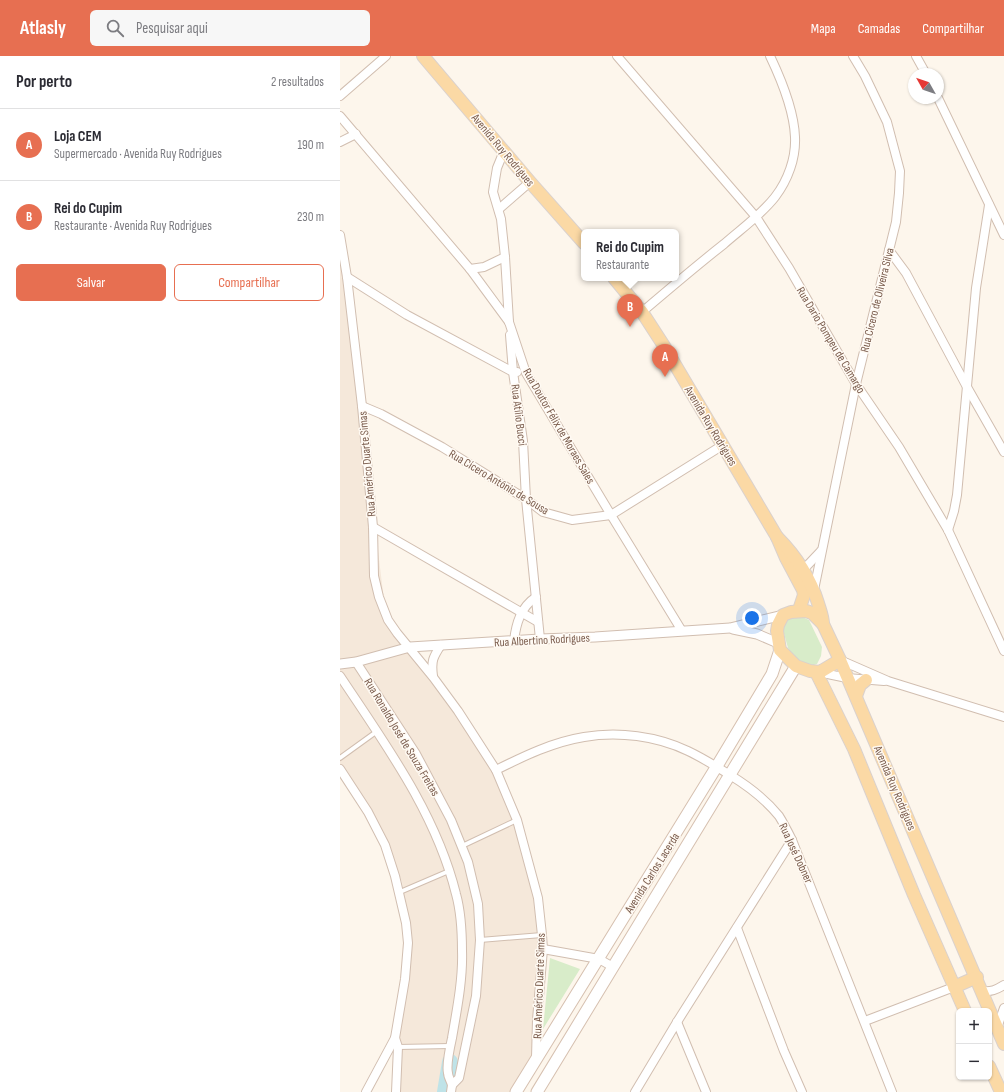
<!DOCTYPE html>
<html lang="pt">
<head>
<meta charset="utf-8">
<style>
	body { margin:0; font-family:"Sofia Sans Condensed",sans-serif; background:#f7f7f7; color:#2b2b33 }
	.controls { position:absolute; right:12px; bottom:12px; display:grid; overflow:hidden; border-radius:6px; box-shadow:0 1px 3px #0004 }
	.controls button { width:36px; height:36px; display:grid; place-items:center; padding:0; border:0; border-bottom:1px solid #e1e1e2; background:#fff; color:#2b2b33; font:20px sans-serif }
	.compass { position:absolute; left:568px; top:12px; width:36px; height:36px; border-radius:50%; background:#fff; box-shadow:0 1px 3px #0004; rotate:310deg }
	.you { position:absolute; left:412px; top:562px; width:14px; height:14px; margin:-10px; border:3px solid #fff; border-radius:50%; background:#1a73e8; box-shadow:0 0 0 6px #1a73e833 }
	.badge { display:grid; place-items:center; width:26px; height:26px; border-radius:50%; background:#e76f51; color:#fff; font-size:13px; font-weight:700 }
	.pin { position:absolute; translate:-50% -33px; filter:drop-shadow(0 1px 2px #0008) }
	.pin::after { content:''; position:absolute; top:21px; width:14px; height:12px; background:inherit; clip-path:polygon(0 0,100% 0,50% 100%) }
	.popup { position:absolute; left:241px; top:173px; width:98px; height:52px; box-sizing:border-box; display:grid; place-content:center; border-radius:6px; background:#fff; filter:drop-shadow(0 1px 3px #0005); font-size:13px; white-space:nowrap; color:#7c7c81 }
	.popup b { font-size:15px; color:#2b2b33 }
	.popup::after { content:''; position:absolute; left:50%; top:100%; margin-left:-8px; border:8px solid transparent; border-top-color:#fff }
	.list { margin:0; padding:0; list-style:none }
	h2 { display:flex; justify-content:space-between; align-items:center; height:52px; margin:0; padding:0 16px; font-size:17px }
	h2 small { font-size:13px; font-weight:400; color:#7c7c81 }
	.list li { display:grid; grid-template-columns:26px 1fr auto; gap:12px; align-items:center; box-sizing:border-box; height:72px; padding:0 16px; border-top:1px solid #e1e1e2 }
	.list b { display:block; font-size:15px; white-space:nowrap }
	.list p { margin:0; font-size:13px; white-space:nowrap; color:#7c7c81 }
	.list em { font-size:13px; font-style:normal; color:#7c7c81 }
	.actions { display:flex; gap:8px; padding:12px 16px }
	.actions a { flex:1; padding:9px 0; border:1px solid #e76f51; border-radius:6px; text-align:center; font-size:14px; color:#e76f51 }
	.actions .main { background:#e76f51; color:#fff }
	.icon { flex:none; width:22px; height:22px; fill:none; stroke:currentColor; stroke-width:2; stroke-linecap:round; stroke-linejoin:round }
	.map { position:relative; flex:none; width:664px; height:1036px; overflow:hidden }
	header { display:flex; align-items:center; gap:24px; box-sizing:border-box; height:56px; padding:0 20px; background:#e76f51; color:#fff }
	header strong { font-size:19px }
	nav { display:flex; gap:22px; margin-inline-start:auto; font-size:14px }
	.search { width:280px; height:36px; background:#f7f7f7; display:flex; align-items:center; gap:10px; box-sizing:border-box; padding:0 14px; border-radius:6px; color:#7c7c81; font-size:15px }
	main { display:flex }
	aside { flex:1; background:#fff }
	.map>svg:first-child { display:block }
</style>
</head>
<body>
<header>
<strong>Atlasly</strong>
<div class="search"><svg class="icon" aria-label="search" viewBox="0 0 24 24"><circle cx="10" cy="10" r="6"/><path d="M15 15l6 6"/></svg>Pesquisar aqui</div>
<nav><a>Mapa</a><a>Camadas</a><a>Compartilhar</a></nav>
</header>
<main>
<aside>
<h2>Por perto<small>2 resultados</small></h2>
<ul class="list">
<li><span class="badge">A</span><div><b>Loja CEM</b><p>Supermercado · Avenida Ruy Rodrigues</p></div><em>190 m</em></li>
<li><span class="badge">B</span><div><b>Rei do Cupim</b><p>Restaurante · Avenida Ruy Rodrigues</p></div><em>230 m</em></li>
</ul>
<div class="actions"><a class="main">Salvar</a><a>Compartilhar</a></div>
</aside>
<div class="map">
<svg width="664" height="1036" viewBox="0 0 664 1036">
	<rect width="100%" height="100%" fill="#fdf6ec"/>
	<!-- residential -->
	<path fill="#f5e8da" d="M0,183L44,544L55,569L87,606L159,715L195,834L204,888L193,1012L179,1036H55L59,947L69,872L62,826L48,788L0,718Z"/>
	<!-- green -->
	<g fill="#d8ecc9">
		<path d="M450,560H460L469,564L482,591L481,600L477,608L467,611L457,604L448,592L443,574L445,566Z"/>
		<path d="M210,902L240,913L203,973Z"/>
	</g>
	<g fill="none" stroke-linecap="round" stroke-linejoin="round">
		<!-- river -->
		<path stroke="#bfe3e8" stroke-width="16" d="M105,1036L110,1006"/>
		<defs>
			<g id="service">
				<path d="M0,702L36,676"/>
				<path d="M122,790L177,764"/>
				<path d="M60,836L109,815"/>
				<path d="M140,884L202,879"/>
				<path d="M58,991L110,990"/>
			</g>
			<g id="minor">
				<path d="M277,0L416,161L449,212L516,328L559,391L608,474L664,595"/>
				<path d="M576,0L586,18"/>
				<path d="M0,40L46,0"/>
				<path d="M598,42L664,179"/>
				<path d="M0,60L130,213L169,266L186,317L271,459L342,575"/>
				<path d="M0,86L16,78"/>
				<path d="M164,95L157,112L153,136L161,163L165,201L169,266"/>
				<path d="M159,153L190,126"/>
				<path d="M0,179L7,221L22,350L33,471L34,520L39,541L48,564L57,577L93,621L118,655L156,714L177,764L198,842L202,879L203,893L197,964L196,1002"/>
				<path d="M549,194L566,217L627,331L664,396"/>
				<path d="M130,213L144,211L165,201"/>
				<path d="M7,221L67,259L173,316H177"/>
				<path d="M302,256C329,233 356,210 384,188C401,173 421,159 435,141C448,124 456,102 455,81C454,55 441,23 430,0"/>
				<path d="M170,279L173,316L183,385L186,443L200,583"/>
				<path d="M22,350L41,358L102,391L186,443L203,456L232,464L271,459L383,389"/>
				<path d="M33,471L198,566"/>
				<path d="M608,474L614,455L617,439L636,232L649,149"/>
				<path d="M463,514L481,495"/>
				<path d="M474,534L516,328L556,166L559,137L560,115L547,66L525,20L513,0"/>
				<path d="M174,585C176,567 181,551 196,541"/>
				<path d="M500,604L548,625L664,661"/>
				<path d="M16,606L76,698L111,764L128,806L138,848L140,884L136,940L119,1022L112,1029L111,1036"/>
				<path d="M478,616L507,622L544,625"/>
				<path d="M0,620C45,688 96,757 116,838C121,856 122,876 122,895C123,923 117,953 112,982C110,991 106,1009 108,1017C108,1021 111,1025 112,1029"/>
				<path d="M93,620C91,605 93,601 101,589"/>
				<path d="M0,713L28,756L45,789L55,820L66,867L68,887L65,923L55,982L58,991L56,1036"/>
				<path d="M156,714C184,700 213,686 244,681C278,675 317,680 348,695C363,702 377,711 390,719C408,730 426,744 439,760C444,768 448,776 452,784L552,1036"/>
				<path d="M397,872L444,995L462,1036"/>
				<path d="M203,893L259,903L273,911"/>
				<path d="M642,935C651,936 656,934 664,929"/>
				<path d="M525,965L614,931"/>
				<path d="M337,966L366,1036"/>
				<path d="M657,972L664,952"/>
				<path d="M26,1036L55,982"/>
				<path d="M295,1036L337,966L452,784"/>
			</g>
			<g id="tertiary">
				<path d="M393,573L417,578L438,587"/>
				<path d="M0,608L16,606L70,591L200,583L255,581L390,572L443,559"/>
			</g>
			<g id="secondary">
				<path d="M176,1036L377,710L432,618L440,594"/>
				<path d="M197,1036L456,610"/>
			</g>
			<g id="primary">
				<path d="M83,0L190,126L244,187"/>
				<path d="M274,222L302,256L324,290L437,481L446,502L463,534L464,539L459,554"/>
				<path d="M437,481C456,500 470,521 478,547C480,554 483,561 483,568L500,604L664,988"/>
				<path d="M483,568L472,557L466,555L451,556L443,559L438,569L437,575L440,594L456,610L470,615L480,616L500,604"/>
				<path d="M476,616L514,693L574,839L625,955"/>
				<path d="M516,640L520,629L526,624"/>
				<path d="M614,931L637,921"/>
				<path d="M649,1010L661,1036"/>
			</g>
		</defs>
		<!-- service casing -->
		<use href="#service" stroke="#d1beb0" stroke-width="6"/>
		<!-- minor casing -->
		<use href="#minor" stroke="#d1beb0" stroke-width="10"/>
		<!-- tertiary casing -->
		<use href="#tertiary" stroke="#d1beb0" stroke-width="11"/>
		<!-- secondary casing -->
		<use href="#secondary" stroke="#d6c0b0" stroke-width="13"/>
		<!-- primary casing -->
		<use href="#primary" stroke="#dad1cd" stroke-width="14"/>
		<!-- service -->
		<use href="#service" stroke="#fff" stroke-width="4"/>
		<!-- minor -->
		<use href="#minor" stroke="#fff" stroke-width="8"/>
		<!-- tertiary -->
		<use href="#tertiary" stroke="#fff" stroke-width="9"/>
		<!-- secondary -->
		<use href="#secondary" stroke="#fff" stroke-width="11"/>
		<!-- primary -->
		<use href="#primary" stroke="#fbd9a5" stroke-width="12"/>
	</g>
	<g text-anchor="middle" stroke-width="3" stroke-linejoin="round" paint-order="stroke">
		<!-- street labels -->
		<g font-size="12" fill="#7a5c4d" stroke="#fffaf3">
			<text transform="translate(163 94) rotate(50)" y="4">Avenida Ruy Rodrigues</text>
			<text transform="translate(537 244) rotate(-76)" y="4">Rua Cícero de Oliveira Silva</text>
			<text transform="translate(491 284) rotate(59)" y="4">Rua Dario Pompeu de Camargo</text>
			<text transform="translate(179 359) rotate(83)" y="4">Rua Atílio Bucci</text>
			<text transform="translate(219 370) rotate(60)" y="4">Rua Doutor Félix de Moraes Sales</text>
			<text transform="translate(371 370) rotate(59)" y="4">Avenida Ruy Rodrigues</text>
			<text transform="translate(27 408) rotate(-95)" y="4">Rua Américo Duarte Simas</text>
			<text transform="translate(159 426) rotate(31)" y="4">Rua Cícero Antônio de Sousa</text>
			<text transform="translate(202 584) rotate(-3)" y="4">Rua Albertino Rodrigues</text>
			<text transform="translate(62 681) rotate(59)" y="4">Rua Ronaldo José de Souza Freitas</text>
			<text transform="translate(555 732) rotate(67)" y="4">Avenida Ruy Rodrigues</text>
			<text transform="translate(456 797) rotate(65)" y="4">Rua José Dobner</text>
			<text transform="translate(312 817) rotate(-58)" y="4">Avenida Carlos Lacerda</text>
			<text transform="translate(199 930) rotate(-88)" y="4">Rua Américo Duarte Simas</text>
		</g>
	</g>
</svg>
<div class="controls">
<button>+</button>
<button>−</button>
</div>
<svg class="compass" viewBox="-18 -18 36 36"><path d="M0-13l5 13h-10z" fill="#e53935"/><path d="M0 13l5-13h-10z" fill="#7c7c81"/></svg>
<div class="you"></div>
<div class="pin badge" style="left:325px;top:321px">A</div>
<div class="pin badge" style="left:290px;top:271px">B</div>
<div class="popup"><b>Rei do Cupim</b>Restaurante</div>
</div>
</main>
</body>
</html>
